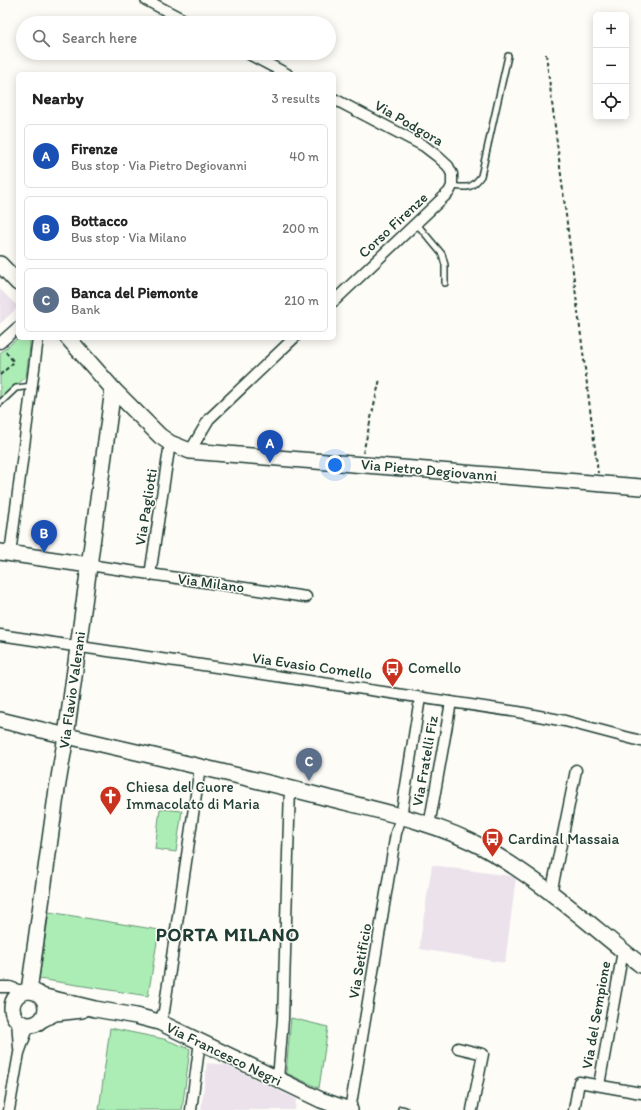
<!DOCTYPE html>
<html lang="en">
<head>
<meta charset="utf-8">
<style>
	body { margin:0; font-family:Itim,sans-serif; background:#f6f6f6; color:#222 }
	.controls { position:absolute; right:12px; top:12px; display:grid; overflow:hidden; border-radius:6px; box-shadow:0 2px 10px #0003 }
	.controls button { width:36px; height:36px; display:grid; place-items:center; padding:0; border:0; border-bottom:1px solid #e0e0e0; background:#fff; color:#222; font:20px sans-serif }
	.you { position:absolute; left:335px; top:465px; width:14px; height:14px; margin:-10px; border:3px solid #fff; border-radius:50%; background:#1a73e8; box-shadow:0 0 0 6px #1a73e833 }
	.badge { display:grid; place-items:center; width:26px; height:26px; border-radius:50%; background:#7c3aed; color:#fff; font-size:13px; font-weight:700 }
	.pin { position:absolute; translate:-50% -33px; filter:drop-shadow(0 1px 2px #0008) }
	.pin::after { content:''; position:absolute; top:21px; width:14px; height:12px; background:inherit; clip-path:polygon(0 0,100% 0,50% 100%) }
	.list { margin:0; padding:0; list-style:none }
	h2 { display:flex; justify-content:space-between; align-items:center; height:52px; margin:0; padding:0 16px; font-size:17px }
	h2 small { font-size:13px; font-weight:400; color:#767676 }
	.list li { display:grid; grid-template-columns:26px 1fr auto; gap:12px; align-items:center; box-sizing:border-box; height:64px; margin:0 8px 8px; padding:0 8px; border:1px solid #e0e0e0; border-radius:6px }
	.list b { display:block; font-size:15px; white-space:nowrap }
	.list p { margin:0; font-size:13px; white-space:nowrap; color:#767676 }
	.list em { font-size:13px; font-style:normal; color:#767676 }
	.icon { flex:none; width:22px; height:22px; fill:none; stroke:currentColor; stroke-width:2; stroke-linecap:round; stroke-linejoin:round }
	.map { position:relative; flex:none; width:641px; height:1110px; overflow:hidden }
	.search { position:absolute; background:#fff; box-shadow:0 2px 10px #0003; left:16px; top:16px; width:320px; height:44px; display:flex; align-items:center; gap:10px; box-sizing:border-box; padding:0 14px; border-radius:22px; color:#767676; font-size:15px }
	.panel { position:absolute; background:#fff; box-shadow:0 2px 10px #0003; left:16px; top:72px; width:320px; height:268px; border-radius:6px }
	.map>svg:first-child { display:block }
</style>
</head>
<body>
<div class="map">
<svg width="641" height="1110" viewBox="0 0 641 1110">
	<rect width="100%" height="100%" fill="#fdfcf7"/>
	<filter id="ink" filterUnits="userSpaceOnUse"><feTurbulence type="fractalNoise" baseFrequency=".025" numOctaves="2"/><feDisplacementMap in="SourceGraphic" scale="8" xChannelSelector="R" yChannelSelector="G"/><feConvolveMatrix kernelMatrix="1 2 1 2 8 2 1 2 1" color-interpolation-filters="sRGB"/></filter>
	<g filter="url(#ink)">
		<!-- built -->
		<g fill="#ece2ec">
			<path d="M0,289L17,306L15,310L0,324Z"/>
			<path d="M432,865L516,877L505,963L420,949L421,934Z"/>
			<path d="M207,1063L226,1065L296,1099L295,1110H201Z"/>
		</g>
		<!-- green -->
		<g fill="#acedb5" stroke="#669574">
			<path d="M18,338L30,339V346L26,377L0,400V353Z"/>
			<path d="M160,809L182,811L176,852L155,849Z"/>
			<path d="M49,912L159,930L148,996L39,979Z"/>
			<path d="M291,1018L328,1027L319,1088L286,1073Z"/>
			<path d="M110,1028L164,1039L190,1049L182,1110H99Z"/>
		</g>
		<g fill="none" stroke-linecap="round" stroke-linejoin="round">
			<defs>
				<g id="lane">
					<path d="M452,186C467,188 472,189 481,176L508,56"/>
					<path d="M416,223L442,254L445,265V283"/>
					<path d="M0,403L16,388L32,386"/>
					<path d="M401,1110V1109L405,1110"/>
				</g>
				<g id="street">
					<path d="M146,0L190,23"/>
					<path d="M247,53L287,74"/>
					<path d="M334,99L424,146L437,156L448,166L452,174V186L449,192L334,301"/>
					<path d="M0,343L18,327"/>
					<path d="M190,451L209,419L294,338"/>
					<path d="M10,554L38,338"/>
					<path d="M89,565L306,597"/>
					<path d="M150,575L170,443"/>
					<path d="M0,635L518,712L565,721L641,741"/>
					<path d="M429,826L451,702"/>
					<path d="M551,894L576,770"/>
					<path d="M0,987H10L23,992"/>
					<path d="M17,1020L19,1048"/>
					<path d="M159,1022L164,1011L200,767"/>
					<path d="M458,1048L483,1054L472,1110"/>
					<path d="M278,1079L283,1019L290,788"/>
					<path d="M599,1085L623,951"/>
					<path d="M9,1110L19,1053L29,1025"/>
					<path d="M191,1110L200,1041"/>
					<path d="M350,1110L396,833L401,817L420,698"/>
					<path d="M574,1110L579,1082L641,1093"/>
				</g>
				<g id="secondary">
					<path d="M0,264L18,283"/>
					<path d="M68,338L113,389L160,436L170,443L190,451L641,487"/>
					<path d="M0,552L89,565"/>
					<path d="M0,720C107,746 214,769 320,796C375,810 434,821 484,848C541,880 590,925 641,965"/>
					<circle cx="29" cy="1008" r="17"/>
					<path d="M29,991L57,789L66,736L113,389"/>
					<path d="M41,996L95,1009L136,1016L159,1022L321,1100L350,1110"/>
					<path d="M43,1019L55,1013L82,1010"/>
				</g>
			</defs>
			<!-- lane casing -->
			<use href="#lane" stroke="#1f3d34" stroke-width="8"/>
			<!-- street casing -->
			<use href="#street" stroke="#1f3d34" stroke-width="13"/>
			<!-- secondary casing -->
			<use href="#secondary" stroke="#1f3d34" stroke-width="18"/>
			<!-- path -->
			<g stroke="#1f3d34" stroke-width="2" stroke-dasharray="4 3" stroke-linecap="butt">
				<path d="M546,54L598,473"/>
				<path d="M0,375L14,362L5,351"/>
				<path d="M363,453L380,379"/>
			</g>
			<!-- lane -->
			<use href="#lane" stroke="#fdfcf7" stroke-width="5"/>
			<!-- street -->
			<use href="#street" stroke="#fdfcf7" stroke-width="10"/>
			<!-- secondary -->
			<use href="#secondary" stroke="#fdfcf7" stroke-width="15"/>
		</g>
	</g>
	<!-- icons -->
	<defs>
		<symbol id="bus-pin" viewBox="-11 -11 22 30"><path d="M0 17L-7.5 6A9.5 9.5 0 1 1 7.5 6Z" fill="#c8321e" stroke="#fdfcf7"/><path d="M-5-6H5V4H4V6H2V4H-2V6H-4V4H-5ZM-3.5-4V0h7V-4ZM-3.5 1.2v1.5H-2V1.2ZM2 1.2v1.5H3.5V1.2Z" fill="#fff"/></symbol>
		<symbol id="church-pin" viewBox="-11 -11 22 30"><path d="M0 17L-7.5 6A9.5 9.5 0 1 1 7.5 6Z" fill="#c8321e" stroke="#fdfcf7"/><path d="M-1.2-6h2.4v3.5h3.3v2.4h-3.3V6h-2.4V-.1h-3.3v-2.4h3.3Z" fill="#fff"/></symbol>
	</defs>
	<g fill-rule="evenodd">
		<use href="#bus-pin" x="380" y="656" width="25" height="34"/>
		<use href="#church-pin" x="98" y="784" width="25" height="34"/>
		<use href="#bus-pin" x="480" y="826" width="25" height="34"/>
	</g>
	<g text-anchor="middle" stroke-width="3" stroke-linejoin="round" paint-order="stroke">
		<!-- street labels -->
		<g font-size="15" fill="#1f3d34" stroke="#fdfcf7">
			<text transform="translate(409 123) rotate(30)" y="5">Via Podgora</text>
			<text transform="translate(393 225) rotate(-43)" y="5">Corso Firenze</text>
			<text transform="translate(429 470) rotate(5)" y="5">Via Pietro Degiovanni</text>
			<text transform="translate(146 507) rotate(-81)" y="5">Via Pagliotti</text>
			<text transform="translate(211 583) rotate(8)" y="5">Via Milano</text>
			<text transform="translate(312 666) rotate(8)" y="5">Via Evasio Comello</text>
			<text transform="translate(72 690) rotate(-82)" y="5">Via Flavio Valerani</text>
			<text transform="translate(425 761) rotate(-80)" y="5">Via Fratelli Fiz</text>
			<text transform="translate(360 961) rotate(-80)" y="5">Via Setificio</text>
			<text transform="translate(596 1015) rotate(-80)" y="5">Via del Sempione</text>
			<text transform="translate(224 1054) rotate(26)" y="5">Via Francesco Negri</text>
		</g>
		<!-- poi labels -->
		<g font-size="15" fill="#1f3d34" stroke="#fdfcf7" text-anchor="start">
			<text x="408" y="673">Comello</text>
			<text x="126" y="792">Chiesa del Cuore<tspan x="126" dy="17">Immacolato di Maria</tspan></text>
			<text x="508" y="844">Cardinal Massaia</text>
		</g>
		<!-- district labels -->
		<g font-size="19" font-weight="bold" letter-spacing="1" fill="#1f3d34" stroke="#fdfcf7">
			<text x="228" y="941">PORTA MILANO</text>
		</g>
	</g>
</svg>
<div class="controls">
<button>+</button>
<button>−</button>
<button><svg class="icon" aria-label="locate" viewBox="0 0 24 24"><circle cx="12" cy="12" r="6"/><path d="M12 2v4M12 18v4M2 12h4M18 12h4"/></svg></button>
</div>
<div class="you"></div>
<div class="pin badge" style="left:270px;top:463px;background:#1a4fb4">A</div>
<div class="pin badge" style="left:44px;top:553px;background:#1a4fb4">B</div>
<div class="pin badge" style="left:309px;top:781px;background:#5c6f8a">C</div>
<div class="search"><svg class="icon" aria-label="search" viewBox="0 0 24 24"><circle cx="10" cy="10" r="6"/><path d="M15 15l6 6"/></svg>Search here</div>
<section class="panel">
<h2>Nearby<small>3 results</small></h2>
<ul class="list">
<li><span class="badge" style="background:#1a4fb4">A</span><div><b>Firenze</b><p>Bus stop · Via Pietro Degiovanni</p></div><em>40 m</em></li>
<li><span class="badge" style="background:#1a4fb4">B</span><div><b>Bottacco</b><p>Bus stop · Via Milano</p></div><em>200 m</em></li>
<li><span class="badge" style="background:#5c6f8a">C</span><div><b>Banca del Piemonte</b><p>Bank</p></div><em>210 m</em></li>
</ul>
</section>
</div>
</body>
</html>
